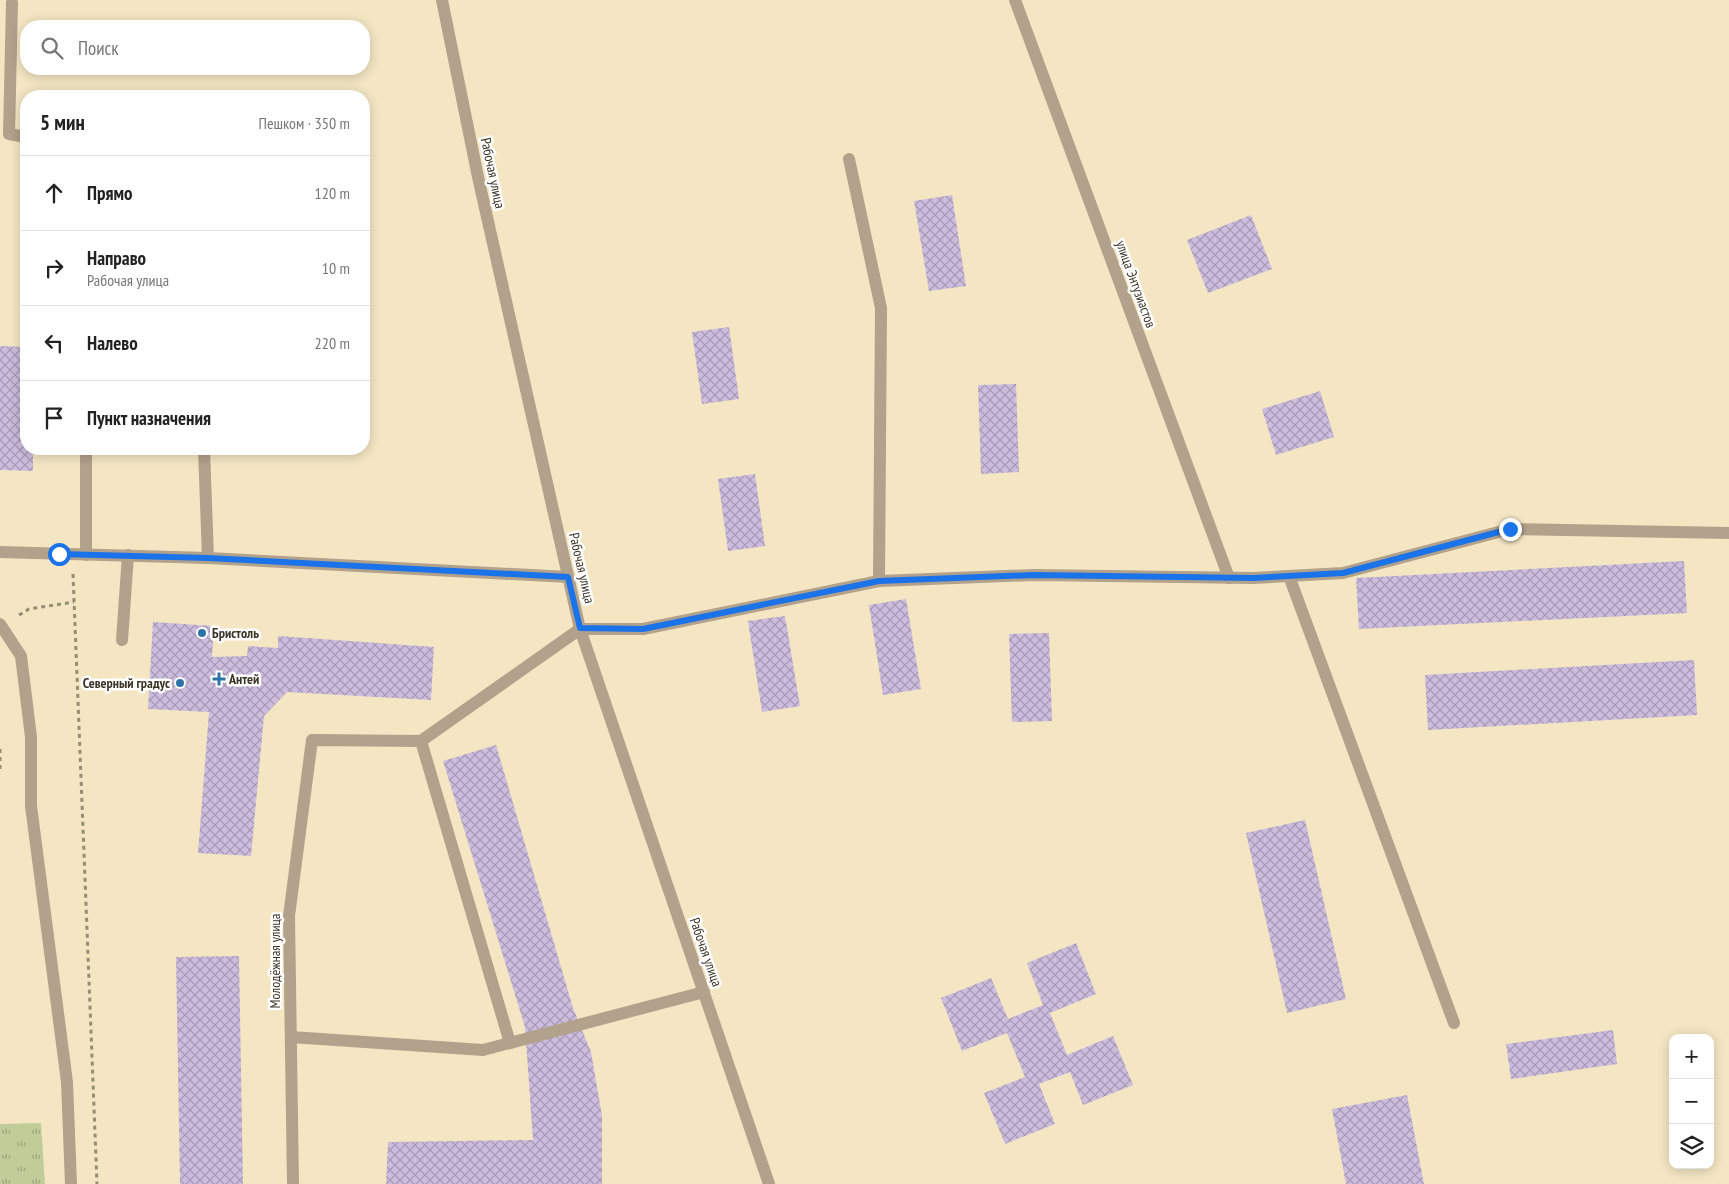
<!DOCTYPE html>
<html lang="ru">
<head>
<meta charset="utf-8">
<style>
	body { margin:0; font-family:"PT Sans Narrow",sans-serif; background:#f6f6f6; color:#222 }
	.controls { position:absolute; right:15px; bottom:15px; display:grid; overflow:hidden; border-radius:10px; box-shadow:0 2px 12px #0003 }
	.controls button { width:45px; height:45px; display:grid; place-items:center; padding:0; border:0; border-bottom:1px solid #e0e0e0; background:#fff; color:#222; font:25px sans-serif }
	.stop { position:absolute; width:15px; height:15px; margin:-11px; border:4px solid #1a73e8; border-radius:50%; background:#fff }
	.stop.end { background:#1a73e8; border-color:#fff; box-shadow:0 1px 5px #0008 }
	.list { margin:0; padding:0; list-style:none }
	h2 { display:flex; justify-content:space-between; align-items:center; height:65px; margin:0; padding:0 20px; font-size:21px }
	h2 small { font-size:16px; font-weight:400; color:#767676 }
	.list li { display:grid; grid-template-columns:32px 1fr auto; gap:15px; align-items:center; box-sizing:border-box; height:75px; padding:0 20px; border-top:1px solid #e0e0e0 }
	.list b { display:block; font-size:19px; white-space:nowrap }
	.list p { margin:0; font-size:16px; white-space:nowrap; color:#767676 }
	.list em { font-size:16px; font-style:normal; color:#767676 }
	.icon { flex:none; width:28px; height:28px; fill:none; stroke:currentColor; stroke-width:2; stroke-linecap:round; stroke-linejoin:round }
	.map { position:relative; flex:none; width:1729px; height:1184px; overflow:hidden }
	.search { position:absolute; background:#fff; box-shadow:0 2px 12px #0003; left:20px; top:20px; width:350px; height:55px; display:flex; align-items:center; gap:12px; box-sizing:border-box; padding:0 18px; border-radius:20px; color:#767676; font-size:19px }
	.panel { position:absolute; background:#fff; box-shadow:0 2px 12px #0003; left:20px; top:90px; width:350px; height:365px; border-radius:20px }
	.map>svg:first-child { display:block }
</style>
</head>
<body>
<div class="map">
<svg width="1729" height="1184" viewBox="0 0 1729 1184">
	<defs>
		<pattern id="grass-tufts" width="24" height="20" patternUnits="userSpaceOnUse" patternTransform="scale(1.25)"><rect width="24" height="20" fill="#c0cd98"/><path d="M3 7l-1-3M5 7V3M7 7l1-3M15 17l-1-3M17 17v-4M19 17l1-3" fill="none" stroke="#9da77c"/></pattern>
		<pattern id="building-cross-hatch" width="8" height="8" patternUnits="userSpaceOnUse" patternTransform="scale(1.25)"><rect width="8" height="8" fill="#ccbdde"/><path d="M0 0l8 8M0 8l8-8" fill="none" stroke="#a79ab4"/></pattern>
	</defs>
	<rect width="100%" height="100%" fill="#f4e6c3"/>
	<!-- grass -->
	<path fill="url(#grass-tufts)" d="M41,1123L45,1184H0V1124Z"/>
	<!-- building -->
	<g fill="url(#building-cross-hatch)">
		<path d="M952,195L966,286L929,291L914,201Z"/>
		<path d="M1251,215L1272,269L1208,293L1187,240Z"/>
		<path d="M729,327L739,399L702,404L692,332Z"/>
		<path d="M0,346L26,347V449H33V471L0,470Z"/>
		<path d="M1016,384L1019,472L981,474L978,385Z"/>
		<path d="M1320,391L1334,437L1276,455L1262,409Z"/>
		<path d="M755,474L765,546L728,551L718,479Z"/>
		<path d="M1684,561L1687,613L1359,629L1356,578Z"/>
		<path d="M906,599L921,689L883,695L869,605Z"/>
		<path d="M785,616L800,706L762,712L748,621Z"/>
		<path d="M153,622L214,626L212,657L247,656L248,646L278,648V636L434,647L431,700L287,692L264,716L251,856L198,853L209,712L148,709Z"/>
		<path d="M1049,633L1052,721L1012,722L1009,634Z"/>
		<path d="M1694,660L1697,715L1428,730L1425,675Z"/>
		<path d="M496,745L573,1008L591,1052L602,1116V1184H386L388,1142L533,1140L525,1027L443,761Z"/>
		<path d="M1305,820L1346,999L1287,1013L1246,833Z"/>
		<path d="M1076,943L1096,994L1050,1013L1067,1055L1113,1036L1133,1085L1083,1105L1070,1072L1039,1084L1055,1124L1005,1144L984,1093L1025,1077L1007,1033L962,1051L941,998L991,978L1008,1019L1043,1005L1027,963Z"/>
		<path d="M239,956L243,1184H180L176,957Z"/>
		<path d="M1613,1030L1617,1064L1511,1079L1506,1044Z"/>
		<path d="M1407,1095L1424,1184H1346L1332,1109Z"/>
	</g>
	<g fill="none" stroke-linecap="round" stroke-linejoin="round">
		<!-- path -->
		<g stroke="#968c74" stroke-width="3" stroke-dasharray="4 4" stroke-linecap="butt">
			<path d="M73,574L97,1184"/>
			<path d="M19,615L29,609L74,602"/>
			<path d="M0,749V771"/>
		</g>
		<!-- service -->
		<g stroke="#b2a18b" stroke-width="12">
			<path d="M12,3L9,134L26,137"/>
			<path d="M204,449L208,558"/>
			<path d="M86,555V449"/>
			<path d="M122,640L128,555"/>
			<path d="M421,741L510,1043"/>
			<path d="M291,1037L483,1050L704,992"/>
		</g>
		<!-- minor -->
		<g stroke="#b2a18b" stroke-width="12">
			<path d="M442,0L478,177L580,629L769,1184"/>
			<path d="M1015,0L1229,578"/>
			<path d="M849,159L881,308L879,581"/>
			<path d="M0,552L208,558L568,577"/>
			<path d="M1289,576L1454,1023"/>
			<path d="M0,624L21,656L31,737V806L67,1082L71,1184"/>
			<path d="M293,1184L289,916L312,740L421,741L580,629H643L879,581L1034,575L1253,578L1343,573L1510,529L1729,533"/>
		</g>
	</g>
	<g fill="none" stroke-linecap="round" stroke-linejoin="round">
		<!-- route -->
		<path stroke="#1a73e8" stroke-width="6" d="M59,554L208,558L568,577L580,628L643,629L879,581L1034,575L1253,578L1343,573L1510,529"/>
	</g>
	<!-- markers -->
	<g fill="#2d72a7" stroke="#fff" stroke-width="2">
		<circle cx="202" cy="633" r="5"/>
		<path d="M216.5 671.5h5v5h5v5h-5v5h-5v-5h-5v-5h5z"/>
		<circle cx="180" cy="683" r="5"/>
	</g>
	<g text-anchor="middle" stroke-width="5" stroke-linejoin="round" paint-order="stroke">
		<!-- street labels -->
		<g font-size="14" fill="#3a3527" stroke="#fff">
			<text transform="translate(493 173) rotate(78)" y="5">Рабочая улица</text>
			<text transform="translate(1136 284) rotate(70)" y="5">улица Энтузиастов</text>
			<text transform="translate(582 568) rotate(77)" y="5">Рабочая улица</text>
			<text transform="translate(706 952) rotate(71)" y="5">Рабочая улица</text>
			<text transform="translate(275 961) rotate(-90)" y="5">Молодёжная улица</text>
		</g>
		<!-- poi labels -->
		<g font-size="14" font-weight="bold" fill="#3a3527" stroke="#fff" text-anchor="start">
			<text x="212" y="638">Бристоль</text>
			<text x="229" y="684">Антей</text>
			<text x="170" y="688" text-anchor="end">Северный градус</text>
		</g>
	</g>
</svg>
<div class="controls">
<button>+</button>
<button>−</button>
<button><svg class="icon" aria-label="layers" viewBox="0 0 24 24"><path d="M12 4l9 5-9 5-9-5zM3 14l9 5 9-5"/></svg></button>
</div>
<div class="stop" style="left:59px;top:554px"></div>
<div class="stop end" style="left:1510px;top:529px"></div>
<div class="search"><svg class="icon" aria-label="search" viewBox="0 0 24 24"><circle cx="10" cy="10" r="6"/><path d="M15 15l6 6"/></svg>Поиск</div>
<section class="panel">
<h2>5 мин<small>Пешком · 350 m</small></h2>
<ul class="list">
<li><svg class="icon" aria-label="ahead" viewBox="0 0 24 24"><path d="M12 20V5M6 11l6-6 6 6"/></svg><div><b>Прямо</b></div><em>120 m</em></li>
<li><svg class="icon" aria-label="right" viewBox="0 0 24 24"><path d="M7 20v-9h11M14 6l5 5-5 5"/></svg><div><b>Направо</b><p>Рабочая улица</p></div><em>10 m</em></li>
<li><svg class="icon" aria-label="left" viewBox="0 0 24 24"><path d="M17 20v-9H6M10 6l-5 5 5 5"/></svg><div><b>Налево</b></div><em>220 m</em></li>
<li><svg class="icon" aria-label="arrive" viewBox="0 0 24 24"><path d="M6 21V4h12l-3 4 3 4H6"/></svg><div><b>Пункт назначения</b></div></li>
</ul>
</section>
</div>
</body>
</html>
